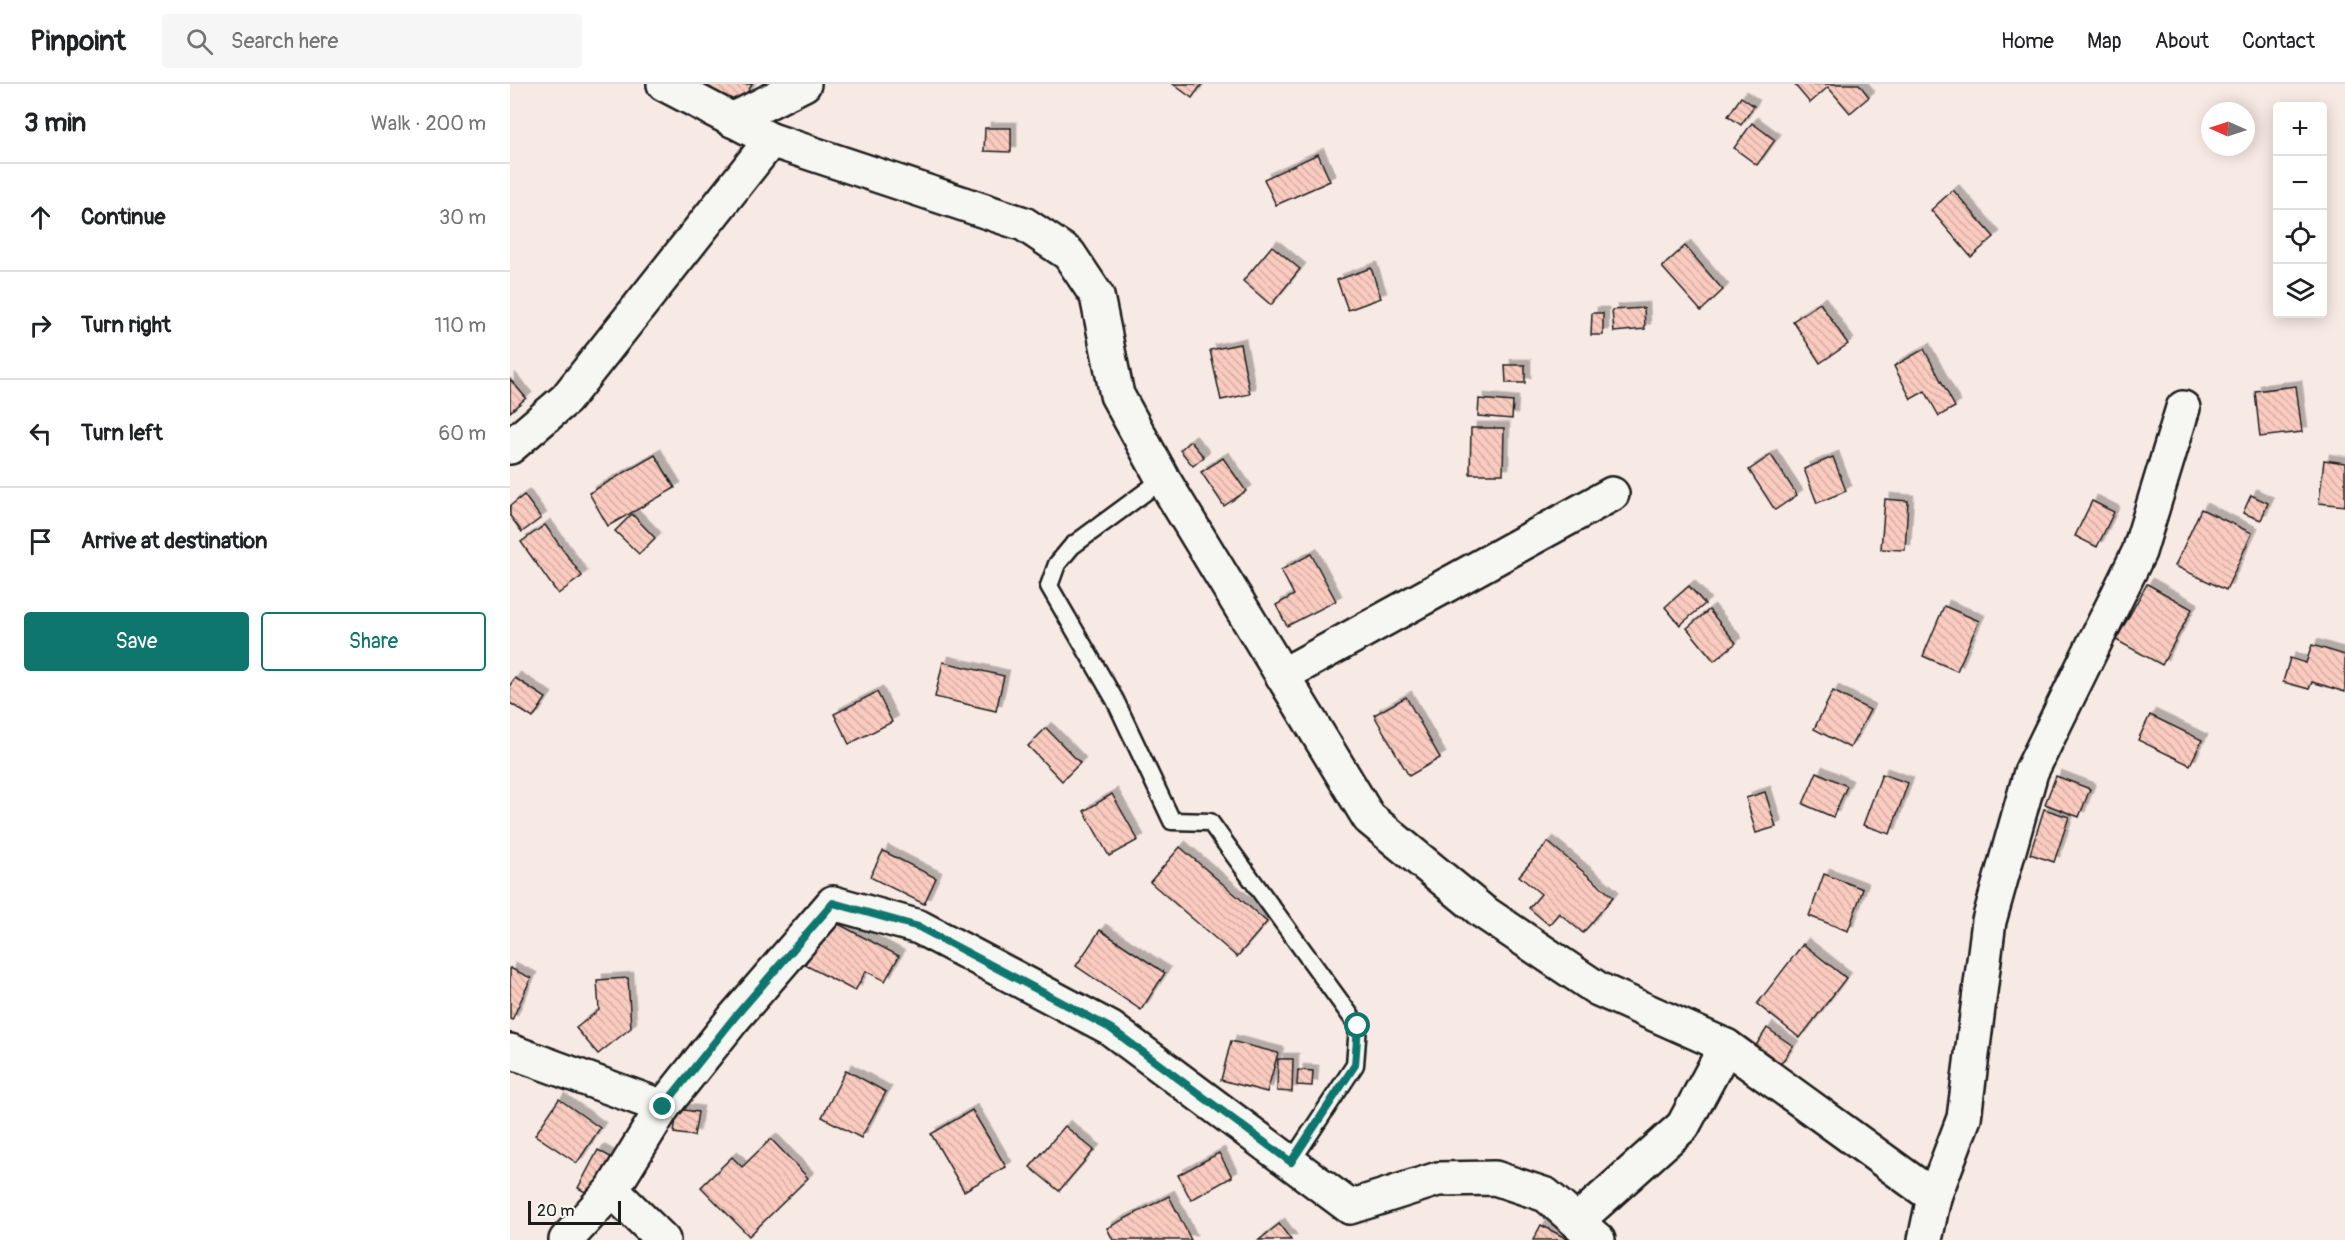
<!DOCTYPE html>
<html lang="en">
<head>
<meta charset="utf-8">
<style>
	body { margin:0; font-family:Pangolin,sans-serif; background:#f6f6f6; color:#202124 }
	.controls { position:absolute; right:18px; top:18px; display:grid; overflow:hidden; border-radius:6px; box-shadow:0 3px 15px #0003 }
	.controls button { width:54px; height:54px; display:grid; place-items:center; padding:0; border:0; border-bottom:2px solid #e0e0e0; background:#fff; color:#202124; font:30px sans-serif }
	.compass { position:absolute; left:1691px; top:18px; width:54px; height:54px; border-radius:50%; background:#fff; box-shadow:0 3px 15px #0003; rotate:273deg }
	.scale { position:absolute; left:18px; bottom:15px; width:93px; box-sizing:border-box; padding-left:6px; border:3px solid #1c1c1c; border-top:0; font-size:16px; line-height:21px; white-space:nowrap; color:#1c1c1c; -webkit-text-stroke:4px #f6f6f2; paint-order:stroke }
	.stop { position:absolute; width:18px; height:18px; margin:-14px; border:4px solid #0f766e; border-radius:50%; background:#fff }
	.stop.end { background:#0f766e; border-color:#fff; box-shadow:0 2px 6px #0008 }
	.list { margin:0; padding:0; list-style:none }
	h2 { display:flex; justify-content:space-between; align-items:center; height:78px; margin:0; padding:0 24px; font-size:26px }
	h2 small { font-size:20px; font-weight:400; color:#757577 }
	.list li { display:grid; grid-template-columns:39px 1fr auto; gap:18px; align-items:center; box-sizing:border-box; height:108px; padding:0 24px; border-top:2px solid #e0e0e0 }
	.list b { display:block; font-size:22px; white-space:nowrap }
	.list em { font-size:20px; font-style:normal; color:#757577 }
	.actions { display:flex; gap:12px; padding:18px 24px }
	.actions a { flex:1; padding:14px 0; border:2px solid #0f766e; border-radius:6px; text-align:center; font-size:21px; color:#0f766e }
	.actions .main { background:#0f766e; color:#fff }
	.icon { flex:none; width:33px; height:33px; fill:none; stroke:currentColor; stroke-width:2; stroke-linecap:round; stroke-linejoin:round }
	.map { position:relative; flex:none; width:1835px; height:1156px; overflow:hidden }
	header { display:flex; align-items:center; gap:36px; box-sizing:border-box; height:84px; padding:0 30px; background:#fff; border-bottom:2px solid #e0e0e0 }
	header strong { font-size:28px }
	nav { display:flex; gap:33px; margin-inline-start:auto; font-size:21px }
	.search { width:420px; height:54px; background:#f6f6f6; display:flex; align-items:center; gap:15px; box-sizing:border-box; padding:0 21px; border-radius:6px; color:#757577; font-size:22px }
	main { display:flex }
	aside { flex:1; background:#fff }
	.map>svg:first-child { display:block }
</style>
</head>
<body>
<header>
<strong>Pinpoint</strong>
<div class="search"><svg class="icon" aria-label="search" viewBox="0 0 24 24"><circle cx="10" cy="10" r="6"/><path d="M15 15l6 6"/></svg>Search here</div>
<nav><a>Home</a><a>Map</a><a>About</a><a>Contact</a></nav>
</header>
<main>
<aside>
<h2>3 min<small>Walk · 200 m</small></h2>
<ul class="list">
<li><svg class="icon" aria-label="ahead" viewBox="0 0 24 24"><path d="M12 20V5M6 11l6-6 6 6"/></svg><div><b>Continue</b></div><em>30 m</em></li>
<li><svg class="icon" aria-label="right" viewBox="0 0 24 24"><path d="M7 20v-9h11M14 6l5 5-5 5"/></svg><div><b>Turn right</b></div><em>110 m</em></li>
<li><svg class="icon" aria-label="left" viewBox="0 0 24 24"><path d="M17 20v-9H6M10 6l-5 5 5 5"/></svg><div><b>Turn left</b></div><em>60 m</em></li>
<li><svg class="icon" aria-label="arrive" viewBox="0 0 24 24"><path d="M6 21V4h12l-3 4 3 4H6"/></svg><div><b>Arrive at destination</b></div></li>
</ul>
<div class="actions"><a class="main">Save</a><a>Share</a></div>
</aside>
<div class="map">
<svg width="1835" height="1156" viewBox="0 0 1835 1156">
	<defs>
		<pattern id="building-back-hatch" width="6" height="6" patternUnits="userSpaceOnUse" patternTransform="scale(1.5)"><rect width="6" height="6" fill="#facbbf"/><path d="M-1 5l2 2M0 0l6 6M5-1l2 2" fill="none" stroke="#d6aea4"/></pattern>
		<filter id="shadow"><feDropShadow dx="5.5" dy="-5.5" stdDeviation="0" flood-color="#0004"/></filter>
	</defs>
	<rect width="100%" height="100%" fill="#f7e9e3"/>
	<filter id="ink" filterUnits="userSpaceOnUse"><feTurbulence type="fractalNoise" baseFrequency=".0167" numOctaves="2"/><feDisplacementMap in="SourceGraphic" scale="12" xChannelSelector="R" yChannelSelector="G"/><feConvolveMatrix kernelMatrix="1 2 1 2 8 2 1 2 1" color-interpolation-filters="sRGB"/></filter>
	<g filter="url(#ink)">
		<!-- building -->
		<g fill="url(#building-back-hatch)" stroke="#1c1c1c" stroke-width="1.5" filter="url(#shadow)">
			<path d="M191,0H242L229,23Z"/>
			<path d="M663,0H692L682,14Z"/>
			<path d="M1284,0H1349L1359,13L1340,29L1318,3L1300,19Z"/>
			<path d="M1231,13L1244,22L1231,41L1218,32Z"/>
			<path d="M1242,39L1265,56L1247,81L1224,64Z"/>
			<path d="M475,44H501V68L474,67Z"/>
			<path d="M808,70L820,97L766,121L754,95Z"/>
			<path d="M1443,106L1484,153L1461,173L1421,126Z"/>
			<path d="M762,162L790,185L761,221L733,197Z"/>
			<path d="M1175,162L1213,206L1191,227L1152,183Z"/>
			<path d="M861,184L871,214L838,226L827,196Z"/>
			<path d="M1310,219L1338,260L1310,279L1283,237Z"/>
			<path d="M1134,224L1135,245L1104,248L1102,226Z"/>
			<path d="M1082,229H1093V251H1081Z"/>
			<path d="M730,260L740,310L711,316L700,266Z"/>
			<path d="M1414,265L1445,323L1429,332L1415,307L1401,315L1384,282Z"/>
			<path d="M995,281H1015V299H996Z"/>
			<path d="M0,295L16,314L0,328Z"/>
			<path d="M1786,302L1792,348L1750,353L1745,307Z"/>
			<path d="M969,315L1003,318L1002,335L968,332Z"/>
			<path d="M961,344H994L993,390H960Z"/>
			<path d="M680,357L694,373L683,382L670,366Z"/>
			<path d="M145,371L165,404L98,442L79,409Z"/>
			<path d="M1261,371L1287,411L1265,426L1239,386Z"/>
			<path d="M1323,373L1336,407L1307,419L1294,385Z"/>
			<path d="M713,374L736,407L714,422L691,388Z"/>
			<path d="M1814,376L1835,379V422L1809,419Z"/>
			<path d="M14,411L31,434L12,448L0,432V422Z"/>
			<path d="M1741,411L1758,419L1751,436L1733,429Z"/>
			<path d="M1375,415L1398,417L1395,466L1371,465Z"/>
			<path d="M1582,417L1604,428L1587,463L1565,452Z"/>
			<path d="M1691,425L1742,449L1716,506L1665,482Z"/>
			<path d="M122,430L145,454L129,470L105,447Z"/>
			<path d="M35,441L72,492L48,510L11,458Z"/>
			<path d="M801,470L826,517L777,542L766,521L784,511L771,486Z"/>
			<path d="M1637,500L1682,525L1652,581L1606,556Z"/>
			<path d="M1179,502L1195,520L1170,541L1155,523Z"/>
			<path d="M1434,522L1469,537L1447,587L1413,572Z"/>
			<path d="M1199,526L1226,559L1204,577L1177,544Z"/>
			<path d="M1802,561L1835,571V608L1802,598L1799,605L1773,598L1780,574L1796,579Z"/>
			<path d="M433,578L494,592L486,627L425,613Z"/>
			<path d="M5,594L36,614L23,634L0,619V601Z"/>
			<path d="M1323,607L1360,626L1340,664L1304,645Z"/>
			<path d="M367,608L382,638L339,660L324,630Z"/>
			<path d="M896,613L930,674L899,692L864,631Z"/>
			<path d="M1640,631L1692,656L1680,681L1628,656Z"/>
			<path d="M536,644L570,679L552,697L518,662Z"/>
			<path d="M1307,688L1337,702L1323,733L1293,720Z"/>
			<path d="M1372,690L1398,699L1380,750L1353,741Z"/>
			<path d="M1546,692L1580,705L1569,733L1535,720Z"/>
			<path d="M1255,708L1266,743L1246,749L1236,714Z"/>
			<path d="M602,710L628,756L599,772L574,727Z"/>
			<path d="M1534,725L1559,733L1544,778L1520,770Z"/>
			<path d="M1038,758L1103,813L1073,849L1049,829L1039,841L1019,824L1031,810L1009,792Z"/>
			<path d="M670,763L757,838L727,873L640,798Z"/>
			<path d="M373,767L426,794L414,820L360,793Z"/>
			<path d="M1314,790L1353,805L1338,847L1299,832Z"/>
			<path d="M319,835L389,872L375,897L356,887L345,907L295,881Z"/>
			<path d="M590,846L655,889L631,926L566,882Z"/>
			<path d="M1293,860L1336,894L1290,954L1247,920Z"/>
			<path d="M0,884L21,894L2,936L0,935Z"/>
			<path d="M118,894L121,944L88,970L66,944L89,926L87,896Z"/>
			<path d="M1257,944L1283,962L1270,981L1245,963Z"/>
			<path d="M721,957L768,969L757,1008L711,996Z"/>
			<path d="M768,975H783L782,1008L767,1007Z"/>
			<path d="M336,986L376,1008L351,1054L312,1033Z"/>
			<path d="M788,986L803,987L802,1002L787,1001Z"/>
			<path d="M49,1015L90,1044L67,1079L25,1051Z"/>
			<path d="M167,1025L188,1028L184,1052L164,1049Z"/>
			<path d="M462,1026L496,1083L454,1107L421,1050Z"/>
			<path d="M555,1042L584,1066L549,1107L520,1083Z"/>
			<path d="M261,1055L298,1094L239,1152L191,1103L222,1073L232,1083Z"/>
			<path d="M88,1066L104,1075L84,1113L68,1104Z"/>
			<path d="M709,1069L722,1093L681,1116L668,1091Z"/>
			<path d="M659,1112L681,1156H603L597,1144Z"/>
			<path d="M769,1140L781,1156H749Z"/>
			<path d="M1031,1141L1057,1155V1156H1023Z"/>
		</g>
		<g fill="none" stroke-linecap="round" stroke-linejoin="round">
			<defs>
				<path id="lane" d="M653,395L562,462L547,480L539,502L605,616L662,737L700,738L848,942L845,981L781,1078"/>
				<g id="street">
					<path d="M154,0L261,56L514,140L559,170L587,212L607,311L653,395L859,734L972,827L1088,905L1216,962L1424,1113L1415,1156"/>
					<path d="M222,36L294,0"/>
					<path d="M0,363L56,315L261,56"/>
					<path d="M773,591L1102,410"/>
					<path d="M0,967L153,1023"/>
					<path d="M102,1106L153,1156"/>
					<path d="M1424,1113L1454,1034L1479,837L1521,688L1629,468L1673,324"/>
					<path d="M1067,1137L1173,1042L1216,962"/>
					<path d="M56,1156L102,1106L153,1023L224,934L323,819L409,843L600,944L840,1123L928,1095L985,1094L1036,1111L1088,1156"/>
				</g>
			</defs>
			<!-- lane casing -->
			<use href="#lane" stroke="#1c1c1c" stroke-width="21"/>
			<!-- street casing -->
			<use href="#street" stroke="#1c1c1c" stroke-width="38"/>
			<!-- lane -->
			<use href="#lane" stroke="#f6f6f2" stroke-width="16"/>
			<!-- street -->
			<use href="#street" stroke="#f6f6f2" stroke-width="33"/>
		</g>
	</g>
	<g fill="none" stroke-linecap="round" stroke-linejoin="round" filter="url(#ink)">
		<!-- route -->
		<path stroke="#0f766e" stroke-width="8" d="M153,1023L224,934L323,819L409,843L600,944L781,1078L845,981L848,942"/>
	</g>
</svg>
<div class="controls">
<button>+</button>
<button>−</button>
<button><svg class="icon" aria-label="locate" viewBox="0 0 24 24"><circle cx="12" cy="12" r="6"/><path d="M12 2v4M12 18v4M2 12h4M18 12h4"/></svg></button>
<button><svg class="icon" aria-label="layers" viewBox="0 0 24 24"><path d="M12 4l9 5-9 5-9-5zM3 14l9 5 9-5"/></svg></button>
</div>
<svg class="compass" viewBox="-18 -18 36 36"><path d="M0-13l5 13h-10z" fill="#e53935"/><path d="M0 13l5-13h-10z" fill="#757577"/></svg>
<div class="scale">20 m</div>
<div class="stop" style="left:848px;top:942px"></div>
<div class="stop end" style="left:153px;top:1023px"></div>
</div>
</main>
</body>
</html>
